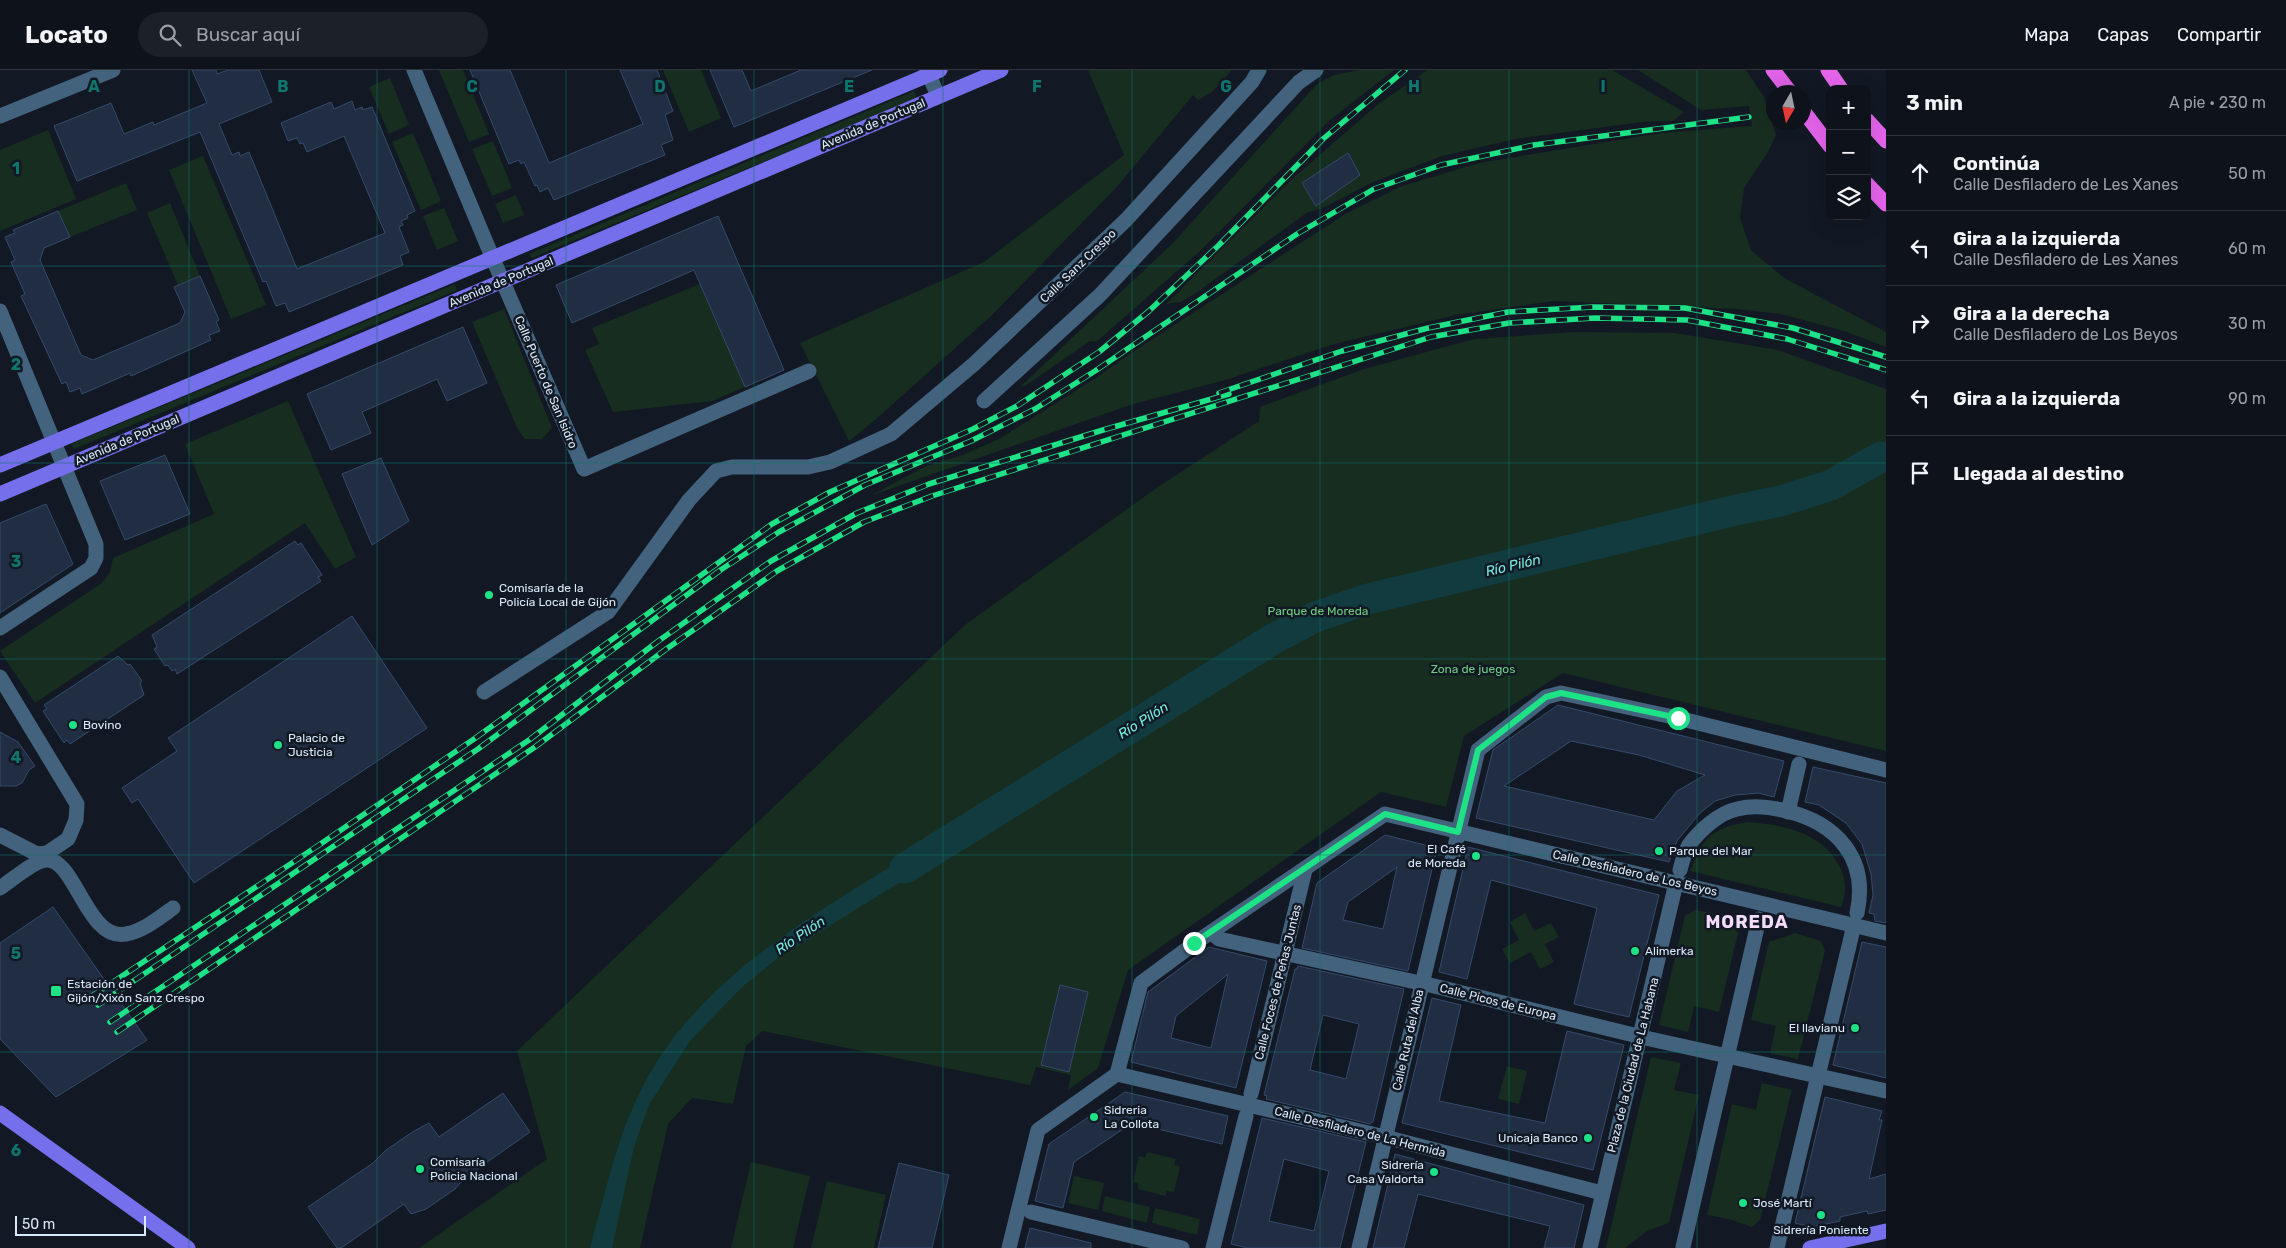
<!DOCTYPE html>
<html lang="es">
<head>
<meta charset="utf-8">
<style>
	body { margin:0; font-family:Rubik,sans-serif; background:#1c2028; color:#f1f3f6 }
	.controls { position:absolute; right:15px; top:15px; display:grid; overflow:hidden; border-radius:10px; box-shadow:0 5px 20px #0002 }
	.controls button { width:45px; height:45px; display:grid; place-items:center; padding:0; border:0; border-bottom:1px solid #2e323a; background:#0e131b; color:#f1f3f6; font:25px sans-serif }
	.compass { position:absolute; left:1766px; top:15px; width:45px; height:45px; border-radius:50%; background:#0e131b; box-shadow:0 5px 20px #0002; rotate:189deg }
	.scale { position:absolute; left:15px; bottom:12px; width:131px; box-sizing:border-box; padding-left:5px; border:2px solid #dae9fa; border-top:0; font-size:14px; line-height:18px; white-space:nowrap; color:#dae9fa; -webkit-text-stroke:4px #121924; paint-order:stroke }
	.stop { position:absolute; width:15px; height:15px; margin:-11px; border:4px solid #1ee286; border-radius:50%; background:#fff }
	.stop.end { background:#1ee286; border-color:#fff; box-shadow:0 1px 5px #0008 }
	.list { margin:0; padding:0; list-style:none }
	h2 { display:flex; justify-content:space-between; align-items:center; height:65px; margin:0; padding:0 20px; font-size:21px }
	h2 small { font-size:16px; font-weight:400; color:#9b9ea3 }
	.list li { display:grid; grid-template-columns:32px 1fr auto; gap:15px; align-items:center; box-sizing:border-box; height:75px; padding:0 20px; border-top:1px solid #2e323a }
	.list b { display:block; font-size:19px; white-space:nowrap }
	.list p { margin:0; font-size:16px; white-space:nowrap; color:#9b9ea3 }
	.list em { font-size:16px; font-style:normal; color:#9b9ea3 }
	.icon { flex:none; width:28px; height:28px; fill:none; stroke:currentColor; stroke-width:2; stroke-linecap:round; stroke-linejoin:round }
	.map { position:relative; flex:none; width:1886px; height:1178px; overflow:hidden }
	header { display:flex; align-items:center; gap:30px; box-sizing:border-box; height:70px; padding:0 25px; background:#0e131b; border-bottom:1px solid #2e323a }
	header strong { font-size:24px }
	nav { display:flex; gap:28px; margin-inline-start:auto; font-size:18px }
	.search { width:350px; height:45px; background:#1c2028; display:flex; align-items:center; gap:12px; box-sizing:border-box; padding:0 18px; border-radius:28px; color:#9b9ea3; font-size:19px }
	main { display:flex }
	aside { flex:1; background:#0e131b }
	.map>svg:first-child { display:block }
</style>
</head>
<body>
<header>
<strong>Locato</strong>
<div class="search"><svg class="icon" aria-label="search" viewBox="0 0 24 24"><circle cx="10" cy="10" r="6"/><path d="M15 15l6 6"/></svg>Buscar aquí</div>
<nav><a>Mapa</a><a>Capas</a><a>Compartir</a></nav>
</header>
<main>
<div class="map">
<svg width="1886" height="1178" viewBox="0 0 1886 1178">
	<rect width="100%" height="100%" fill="#121924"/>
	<!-- green -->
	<g fill="#162d1f" fill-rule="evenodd">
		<path d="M439,0H463L489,64L469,72Z"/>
		<path d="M663,0H701L721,48L689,62Z"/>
		<path d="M1088,0H1232L1212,22L1198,30L1193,25L1115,119L991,246L874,351L849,371L800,273L984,192L1124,85Z"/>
		<path d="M1359,0H1394L1330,50L1200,181L1096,272L1090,271L1025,316H1021L1173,173L1317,14L1334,5Z"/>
		<path d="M1427,0H1612L1684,42L1673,51L1642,52L1515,69L1442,86L1373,112L1321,139L1308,142L1196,223L1181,232L1166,234L1292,109L1377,35ZM1348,84L1359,105L1316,136L1302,113Z"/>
		<path d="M1638,0H1746L1764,27L1776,65L1768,82L1744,118L1740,148L1751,180L1784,208L1886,262V277L1844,261L1781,244L1737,239L1553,231L1456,245L1334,274L1222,311L1133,334L870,426L926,396L960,386L999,369L1096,308L1128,285L1347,143L1402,116L1479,93L1661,63L1752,56L1749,36L1701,40Z"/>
		<path d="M390,8L409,55L389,64L369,17Z"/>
		<path d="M914,21L917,28L532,188L529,184Z"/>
		<path d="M48,60L76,129L0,161V80Z"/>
		<path d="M413,63L441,131L421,140L392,72Z"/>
		<path d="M493,71L512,118L492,126L472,79Z"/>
		<path d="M203,86L266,235L231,249L169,100Z"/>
		<path d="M126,113L137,140L70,167L58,141Z"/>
		<path d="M516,125L524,145L503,153L495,134Z"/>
		<path d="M170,133L200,206L178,215L147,143Z"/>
		<path d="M444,138L458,171L437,180L423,146Z"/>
		<path d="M455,214L457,220L455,221L74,379L71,374Z"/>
		<path d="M700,214L745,317L712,331L613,342L585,280L599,274L592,258Z"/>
		<path d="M504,239L552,358L542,369H525L518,360L472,252Z"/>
		<path d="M1575,262L1675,263L1778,280L1886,319V681L1563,603L1464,666L1446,737L1381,722L1128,900L1098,998L1068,1020L1071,1005L1036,997L1030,1015L762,961L746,976L733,1034L692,1028L668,1054L640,1178H419L547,1089L517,981L966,554L1158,417L1259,351L1260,337L1364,299L1474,269Z"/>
		<path d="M288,331L356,487L335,499L305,453L35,633L0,581L102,513L110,502L113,488L214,444L185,374Z"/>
		<path d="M1748,752C1784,755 1822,762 1840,797C1846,809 1847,824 1841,837L1690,801C1703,767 1712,758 1748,752Z"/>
		<path d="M1695,840L1721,845L1738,863L1719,942L1694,936L1688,962L1659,955L1685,846Z"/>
		<path d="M1525,843L1534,861L1551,853L1559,867L1545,874L1554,892L1540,899L1531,882L1510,893L1502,879L1519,870L1510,852Z"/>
		<path d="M1795,863L1821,871L1825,881L1798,989L1770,983L1776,956L1751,950L1769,872Z"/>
		<path d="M1651,987L1681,993L1674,1020L1699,1025L1669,1153L1647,1161L1625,1178H1606Z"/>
		<path d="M1507,996L1527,1001L1519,1034L1498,1029Z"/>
		<path d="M1762,1013L1792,1020L1760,1150L1752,1157L1729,1149L1707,1145L1732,1034L1756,1040Z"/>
		<path d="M1147,1082L1176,1089L1174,1095L1180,1096L1174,1122L1167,1121L1165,1126L1138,1119V1113L1133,1112L1139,1086L1145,1088Z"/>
		<path d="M751,1092L810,1106L793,1178H731Z"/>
		<path d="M1074,1106L1104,1113L1098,1140L1068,1133Z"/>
		<path d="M827,1111L886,1125L874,1178H811Z"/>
		<path d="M1105,1126L1150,1137L1147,1153L1102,1141Z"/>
		<path d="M1155,1138L1200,1149L1197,1165L1152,1153Z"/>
	</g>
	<!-- water -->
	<path fill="#113b3e" d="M937,768L947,783L778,888L741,918L690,971L649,1035L634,1077L612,1178H590C604,1128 615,1074 638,1026C694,905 829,836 937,768Z"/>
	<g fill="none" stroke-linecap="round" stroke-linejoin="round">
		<!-- river -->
		<path stroke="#113b3e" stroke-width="31" d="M905,798L1273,569L1315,547L1368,529L1736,440L1781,431L1831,415L1881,387"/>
	</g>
	<!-- building -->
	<g fill="#202d43" stroke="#354a6c" fill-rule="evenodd">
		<path d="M192,0H216L217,4L228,0H259L272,32L219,54L232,85L239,82L240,86L249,82L297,199L385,163L344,66L307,82L303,73L300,74L297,68L288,71L281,53L331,32L334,39L352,31L355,40L362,37L363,40L372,37L415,141L407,145L408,148L401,151L403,155L399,157L409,182L400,186L403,195L289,242L285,233L276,236L266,211L263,212L200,62L77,111L54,56L111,33L124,64L153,52L154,55L207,33Z"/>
		<path d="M470,0H510L549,93L643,54L620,0H657L673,41L665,45L673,70L661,75L665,85L554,130L548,118L540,122L537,115L535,116L524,92L521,94L519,90L509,94Z"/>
		<path d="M710,0H742L751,21L801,0H872L734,57Z"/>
		<path d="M1348,83L1360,105L1316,136L1302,113Z"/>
		<path d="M58,141L70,167L44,178L40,190L81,285L93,290L180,253L185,242L174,217L200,206L219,250L216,252L220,261L209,265L211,270L131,306L130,303L82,324L80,318L70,322L66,312L62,314L21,226L25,224L11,192L15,190L5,167L15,163L13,160Z"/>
		<path d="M718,146L784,300L745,317L694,200L572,253L556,215Z"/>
		<path d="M463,257L487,313L447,331L437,309L362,342L371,363L331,380L307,324Z"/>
		<path d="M165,385L190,444L125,470L100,411Z"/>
		<path d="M381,388L409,451L372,475L342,404Z"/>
		<path d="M46,434L73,494L0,543V453Z"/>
		<path d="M295,471L298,475L301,473L322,505L318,507L321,511L177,604L175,599L172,601L168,595L165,596L154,579L157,577L152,565Z"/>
		<path d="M352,546L427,658L194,813L138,729L132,733L122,718L177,681L168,668Z"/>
		<path d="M118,586L128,595L130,594L142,611L140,613L144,625L70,674L67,670L64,673L43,641L47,639L44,635Z"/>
		<path d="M1558,635L1784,691L1774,727L1758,723L1735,725L1715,731L1699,744L1677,771L1669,792L1476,748L1493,680ZM1571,671L1639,685L1705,705L1677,721L1654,750L1504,716Z"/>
		<path d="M0,662L18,672L35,696L29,700L22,713L16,716H0Z"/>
		<path d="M1813,697L1886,713V853L1875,851L1874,844L1869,843L1873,825L1871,804L1862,774L1846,753L1819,735L1805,732Z"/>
		<path d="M1385,765L1437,778L1408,901L1302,878L1317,813ZM1397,797L1383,859L1343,850L1348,832Z"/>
		<path d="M1468,777L1659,825L1629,947L1574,934L1597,838L1491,810L1467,909L1439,902Z"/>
		<path d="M53,837L147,970L56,1027L0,969V873Z"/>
		<path d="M1862,872L1886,877V1008L1833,995Z"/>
		<path d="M1209,877L1267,891L1236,1018L1131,992L1148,922ZM1228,904L1211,978L1171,968L1176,946Z"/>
		<path d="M1298,896L1404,919L1373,1052L1370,1054L1266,1029L1267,1026L1264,1025L1295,899H1297ZM1323,945L1359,954L1346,1009L1310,1000Z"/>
		<path d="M1060,915L1088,922L1069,1002L1041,995Z"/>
		<path d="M1432,928L1461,935L1439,1031L1545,1053L1567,961L1624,975L1593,1100L1402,1053Z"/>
		<path d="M1125,1022L1228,1046L1222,1074L1132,1053L1074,1092L1063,1138L1035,1131L1049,1074Z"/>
		<path d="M503,1023L530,1062L466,1107L455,1119L426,1139L411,1144L404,1134L341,1178H337L308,1137L373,1093L386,1080L414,1061L429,1053L439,1067Z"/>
		<path d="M1825,1027L1882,1041L1879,1050H1882L1869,1109L1886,1104V1140L1868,1144L1867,1141L1840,1147V1151L1812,1157L1795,1153Z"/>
		<path d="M1262,1048L1366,1072L1340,1178H1248L1231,1174ZM1284,1089L1329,1101L1314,1161L1269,1151Z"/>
		<path d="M1395,1084L1584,1135L1574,1178H1544L1550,1156L1418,1124L1404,1178H1373Z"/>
		<path d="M899,1093L949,1105L932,1178H878Z"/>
		<path d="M1030,1158L1091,1173V1178H1025Z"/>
	</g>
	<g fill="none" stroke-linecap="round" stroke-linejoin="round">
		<!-- minor -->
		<g stroke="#43627d" stroke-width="15">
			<path d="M414,0L493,189L584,399L809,301"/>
			<path d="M927,0L938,26"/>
			<path d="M0,46L113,0"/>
			<path d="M0,241L96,474V488L91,498L0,558"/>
			<path d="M984,331L1100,225L1299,12L1316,0"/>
			<path d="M0,607L77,734L76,750L68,769L47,783L37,784L0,765"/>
			<path d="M484,622L608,542L689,430L716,401L732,397H808L830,392L891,364L974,294L1126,150L1252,12L1259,0"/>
			<path d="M1788,742L1799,694"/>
			<path d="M1680,800C1682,792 1685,782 1689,775C1700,760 1719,743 1737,739C1753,735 1771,737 1786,741C1837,753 1869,789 1857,843"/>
			<path d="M0,818C11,811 33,791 46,790C75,787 87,872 126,864C143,861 159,848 173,838"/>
			<path d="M1212,863L1219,869L1434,916L1650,969L1886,1021"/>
			<path d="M1117,1004L1385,1067L1602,1123"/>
			<path d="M1251,1024L1305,800"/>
			<path d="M1031,1142L1182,1178"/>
			<path d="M1683,1177L1759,849"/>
			<path d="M1009,1178L1038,1060L1117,1004L1141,913L1195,873L1385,744L1886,863"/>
			<path d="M1213,1178L1246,1046"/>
			<path d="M1359,1178L1478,680L1546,627L1561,623L1678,648L1886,700"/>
			<path d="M1590,1178L1676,813"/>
			<path d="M1777,1178L1854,855"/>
		</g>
		<!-- major -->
		<g stroke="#766fec" stroke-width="15">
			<path d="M0,395L940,0"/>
			<path d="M0,424L1001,0"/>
			<path d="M0,1043L188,1178"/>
			<path d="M1810,1178L1886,1161"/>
		</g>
		<!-- highway -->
		<g stroke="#e464eb" stroke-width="15">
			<path d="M1773,0L1790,22"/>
			<path d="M1828,0L1841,19"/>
			<path d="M1804,42L1830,76"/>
			<path d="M1867,50L1886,71"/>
			<path d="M1867,114L1886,134"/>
		</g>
		<defs>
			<g id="rail">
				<path d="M1219,323L1342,281L1428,258L1508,242L1593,237L1685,238L1793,258L1886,287"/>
				<path d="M92,926L319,775L474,669L772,454L830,422L973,359L1017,336L1099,282L1149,241L1218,176L1323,69L1405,0"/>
				<path d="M98,935L478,679L722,499L779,462L865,415L971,371L1035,339L1095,301L1297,164L1374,119L1441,95L1534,75L1749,47"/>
				<path d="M110,952L529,670L657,572L771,491L857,443L929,414L1103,360L1229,324"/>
				<path d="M117,962L535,677L665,580L777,501L864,452L932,426L1431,267L1509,253L1595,248L1687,250L1787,269L1886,300"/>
			</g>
		</defs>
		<!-- rail casing -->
		<use href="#rail" stroke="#1ee286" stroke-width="5.5"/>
		<!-- rail -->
		<use href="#rail" stroke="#121924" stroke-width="4" stroke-dasharray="11" stroke-linecap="butt"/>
	</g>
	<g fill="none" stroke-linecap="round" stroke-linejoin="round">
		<!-- route -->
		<path stroke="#1ee286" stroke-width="6" d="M1194,873L1385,744L1458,762L1478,680L1546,627L1561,623L1678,648"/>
	</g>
	<!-- grid -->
	<path fill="none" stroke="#0f766e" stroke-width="1" stroke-opacity="0.55" d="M189,0V1178M377,0V1178M566,0V1178M754,0V1178M943,0V1178M1132,0V1178M1320,0V1178M1509,0V1178M1697,0V1178M0,196H1886M0,393H1886M0,589H1886M0,785H1886M0,982H1886"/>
	<!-- markers -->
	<g fill="#1ee286" stroke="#121924" stroke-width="2">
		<circle cx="489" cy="525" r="5"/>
		<circle cx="73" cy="655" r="5"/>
		<circle cx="278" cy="675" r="5"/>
		<circle cx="1659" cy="781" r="5"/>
		<circle cx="1476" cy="786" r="5"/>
		<circle cx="1635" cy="881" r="5"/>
		<rect x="50" y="915" width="12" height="12" rx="2.5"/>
		<circle cx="1855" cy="958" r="5"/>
		<circle cx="1094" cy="1047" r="5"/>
		<circle cx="1588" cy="1068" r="5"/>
		<circle cx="420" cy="1099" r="5"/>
		<circle cx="1434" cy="1102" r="5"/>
		<circle cx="1743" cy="1133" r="5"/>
		<circle cx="1821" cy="1145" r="5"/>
	</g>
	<g text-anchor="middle" stroke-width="5" stroke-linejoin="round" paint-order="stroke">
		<!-- street labels -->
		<g font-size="12" fill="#dae9fa" stroke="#121924">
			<text transform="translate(873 54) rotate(-23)" y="4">Avenida de Portugal</text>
			<text transform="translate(1078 196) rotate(-44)" y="4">Calle Sanz Crespo</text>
			<text transform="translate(501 212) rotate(-23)" y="4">Avenida de Portugal</text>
			<text transform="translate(546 312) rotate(67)" y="4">Calle Puerto de San Isidro</text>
			<text transform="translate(127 370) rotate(-23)" y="4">Avenida de Portugal</text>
			<text transform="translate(1635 803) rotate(13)" y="4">Calle Desfiladero de Los Beyos</text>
			<text transform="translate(1278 912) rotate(-76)" y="4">Calle Foces de Peñas Juntas</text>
			<text transform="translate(1498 932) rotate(14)" y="4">Calle Picos de Europa</text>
			<text transform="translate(1408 970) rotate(-77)" y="4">Calle Ruta del Alba</text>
			<text transform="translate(1633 995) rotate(-76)" y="4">Plaza de la Ciudad de La Habana</text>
			<text transform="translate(1360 1062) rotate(14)" y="4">Calle Desfiladero de La Hermida</text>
		</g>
		<!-- poi labels -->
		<g font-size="12" fill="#dae9fa" stroke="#121924" text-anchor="start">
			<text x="499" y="522">Comisaría de la<tspan x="499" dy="14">Policía Local de Gijón</tspan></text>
			<text x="83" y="659">Bovino</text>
			<text x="288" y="672">Palacio de<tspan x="288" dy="14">Justicia</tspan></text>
			<text x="1466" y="783" text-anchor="end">El Café<tspan x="1466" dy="14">de Moreda</tspan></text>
			<text x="1669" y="785">Parque del Mar</text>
			<text x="1645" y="885">Alimerka</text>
			<text x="67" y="918">Estación de<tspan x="67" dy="14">Gijón/Xixón Sanz Crespo</tspan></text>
			<text x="1845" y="962" text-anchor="end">El llavianu</text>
			<text x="1104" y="1044">Sidreria<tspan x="1104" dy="14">La Collota</tspan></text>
			<text x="1578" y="1072" text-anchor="end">Unicaja Banco</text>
			<text x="430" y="1096">Comisaría<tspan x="430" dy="14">Policia Nacional</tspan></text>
			<text x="1424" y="1099" text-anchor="end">Sidrería<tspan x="1424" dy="14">Casa Valdorta</tspan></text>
			<text x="1753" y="1137">José Martí</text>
			<text x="1821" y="1164" text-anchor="middle">Sidrería Poniente</text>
		</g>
		<!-- park labels -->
		<g font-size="12" fill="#6fd180" stroke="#121924">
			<text x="1318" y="545">Parque de Moreda</text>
			<text x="1473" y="603">Zona de juegos</text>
		</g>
		<!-- water labels -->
		<g font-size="14" font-style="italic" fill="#75ede0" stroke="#121924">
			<text transform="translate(1513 495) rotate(-13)" y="5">Río Pilón</text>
			<text transform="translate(1143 650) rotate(-32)" y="5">Río Pilón</text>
			<text transform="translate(800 865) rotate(-34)" y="5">Río Pilón</text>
		</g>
		<!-- district labels -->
		<g font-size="18" font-weight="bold" letter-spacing="1" fill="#f4dcfa" stroke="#121924">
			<text x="1747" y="858">MOREDA</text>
		</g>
	</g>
	<g font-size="16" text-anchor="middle" font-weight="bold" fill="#0f766e" stroke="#121924" stroke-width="5" stroke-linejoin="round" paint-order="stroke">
		<text x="94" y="22">A</text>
		<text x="283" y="22">B</text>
		<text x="472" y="22">C</text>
		<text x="660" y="22">D</text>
		<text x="849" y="22">E</text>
		<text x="1037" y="22">F</text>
		<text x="1226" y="22">G</text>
		<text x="1414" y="22">H</text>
		<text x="1603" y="22">I</text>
		<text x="16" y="104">1</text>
		<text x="16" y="300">2</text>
		<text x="16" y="497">3</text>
		<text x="16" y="693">4</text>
		<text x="16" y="889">5</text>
		<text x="16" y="1086">6</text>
	</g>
</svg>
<div class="controls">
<button>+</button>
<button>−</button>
<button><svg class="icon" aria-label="layers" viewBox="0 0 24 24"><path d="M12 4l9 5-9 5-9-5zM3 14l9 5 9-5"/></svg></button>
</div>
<svg class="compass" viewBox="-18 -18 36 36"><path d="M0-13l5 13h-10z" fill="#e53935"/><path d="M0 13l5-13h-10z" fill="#9b9ea3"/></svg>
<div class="scale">50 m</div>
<div class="stop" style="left:1678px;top:648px"></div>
<div class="stop end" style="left:1194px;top:873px"></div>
</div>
<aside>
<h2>3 min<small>A pie · 230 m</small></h2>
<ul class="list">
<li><svg class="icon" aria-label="ahead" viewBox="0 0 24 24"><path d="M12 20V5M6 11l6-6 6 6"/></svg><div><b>Continúa</b><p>Calle Desfiladero de Les Xanes</p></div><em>50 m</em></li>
<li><svg class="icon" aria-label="left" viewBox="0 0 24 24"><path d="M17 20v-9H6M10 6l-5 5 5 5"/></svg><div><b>Gira a la izquierda</b><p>Calle Desfiladero de Les Xanes</p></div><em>60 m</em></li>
<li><svg class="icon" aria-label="right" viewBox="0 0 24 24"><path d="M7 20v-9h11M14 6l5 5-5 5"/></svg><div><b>Gira a la derecha</b><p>Calle Desfiladero de Los Beyos</p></div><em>30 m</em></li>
<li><svg class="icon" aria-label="left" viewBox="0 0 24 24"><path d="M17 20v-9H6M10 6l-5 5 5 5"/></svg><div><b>Gira a la izquierda</b></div><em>90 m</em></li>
<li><svg class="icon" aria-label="arrive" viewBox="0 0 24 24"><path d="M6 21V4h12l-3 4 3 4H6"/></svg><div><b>Llegada al destino</b></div></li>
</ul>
</aside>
</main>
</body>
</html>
